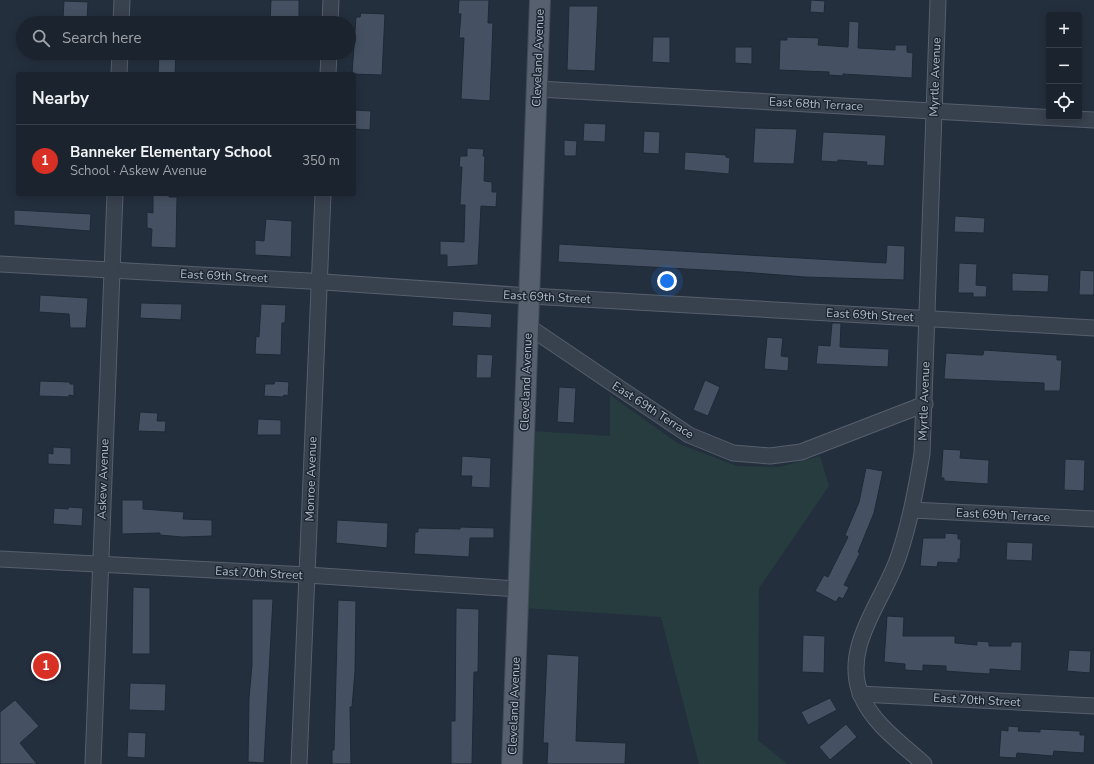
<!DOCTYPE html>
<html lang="en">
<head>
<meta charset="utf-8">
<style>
	body { margin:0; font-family:"Nunito Sans",sans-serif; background:#242b36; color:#f1f3f6 }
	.controls { position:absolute; right:12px; top:12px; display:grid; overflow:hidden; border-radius:4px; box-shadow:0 2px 10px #0003 }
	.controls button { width:36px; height:36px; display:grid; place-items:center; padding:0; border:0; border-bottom:1px solid #39404a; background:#1b232e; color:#f1f3f6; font:20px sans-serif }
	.you { position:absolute; left:667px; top:281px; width:14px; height:14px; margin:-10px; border:3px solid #fff; border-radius:50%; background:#1a73e8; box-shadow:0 0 0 6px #1a73e833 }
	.badge { display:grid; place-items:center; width:26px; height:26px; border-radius:50%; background:#d93025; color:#fff; font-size:13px; font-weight:700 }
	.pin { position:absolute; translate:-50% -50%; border:2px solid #fff; box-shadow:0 1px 4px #0006 }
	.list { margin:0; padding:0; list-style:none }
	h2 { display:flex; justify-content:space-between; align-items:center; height:52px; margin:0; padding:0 16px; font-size:17px }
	h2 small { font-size:13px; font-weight:400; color:#a0a4aa }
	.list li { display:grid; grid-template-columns:26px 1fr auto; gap:12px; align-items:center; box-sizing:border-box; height:72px; padding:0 16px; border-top:1px solid #39404a }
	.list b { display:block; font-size:15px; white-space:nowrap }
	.list p { margin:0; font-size:13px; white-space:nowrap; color:#a0a4aa }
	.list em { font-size:13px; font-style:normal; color:#a0a4aa }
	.icon { flex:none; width:22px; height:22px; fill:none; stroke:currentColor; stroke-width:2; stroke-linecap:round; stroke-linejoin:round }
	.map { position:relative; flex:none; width:1094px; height:764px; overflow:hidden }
	.search { position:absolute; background:#1b232e; box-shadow:0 2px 10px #0003; left:16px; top:16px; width:340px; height:44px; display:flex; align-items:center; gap:10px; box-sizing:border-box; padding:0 14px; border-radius:22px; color:#a0a4aa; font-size:15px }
	.panel { position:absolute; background:#1b232e; box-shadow:0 2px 10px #0003; left:16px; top:72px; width:340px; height:124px; border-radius:4px }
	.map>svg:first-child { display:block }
</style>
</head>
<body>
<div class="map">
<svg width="1094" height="764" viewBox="0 0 1094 764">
	<rect width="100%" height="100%" fill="#242f3e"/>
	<!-- green -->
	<path fill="#263c3f" d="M610,395L679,444L737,466L779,467L820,456L829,486L759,588L758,740L787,764H699L661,617L526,608L531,431L610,436Z"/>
	<!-- building -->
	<g fill="#455162" stroke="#1f2835">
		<path d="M271,0H299V23H270Z"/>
		<path d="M459,0H489L488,23H493L490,101L461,99L464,38H459L461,14H458Z"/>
		<path d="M811,0L825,1L824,13L810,12Z"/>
		<path d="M64,1L88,2L87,20L63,19Z"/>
		<path d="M569,6H598L595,71L567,70Z"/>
		<path d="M361,13L385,14L382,75L352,74L356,17H360Z"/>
		<path d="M849,21L859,22L858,48L895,50V45H907V52L913,53L912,78L843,74V76L829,75V72L779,70L780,40H787V37L819,38L818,45L848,47Z"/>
		<path d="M653,37H670V63L652,62Z"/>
		<path d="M735,47H752V64L735,63Z"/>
		<path d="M159,53H176L175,74H158Z"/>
		<path d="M355,110L371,111L370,130L354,129Z"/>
		<path d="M584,123L606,124L605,142L583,141Z"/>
		<path d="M755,128L797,129L794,164L753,163Z"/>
		<path d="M644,131L660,132L659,154L643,153Z"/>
		<path d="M823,132L886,135L884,166L866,165L867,162L838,160V162L821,161Z"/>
		<path d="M564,140L577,141L576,156H564Z"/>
		<path d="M467,148L484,149L483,156H485L484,181L492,182V192H497L496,207L481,206L478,265L447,267V255H440V241L464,242L465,205H460L462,167H459L460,156H467Z"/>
		<path d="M685,152L726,155V157L730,158L729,174L684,170Z"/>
		<path d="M153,194H169V197H177L176,248L151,247L152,229L147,228V212L153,213Z"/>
		<path d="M14,210L91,214L90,231L14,225Z"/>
		<path d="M955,216L985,218L984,233L954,232Z"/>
		<path d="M266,219L292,221L291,257L255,255V240L264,241Z"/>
		<path d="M559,244L886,263L887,245L905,246L904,280L805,277L742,272L558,262Z"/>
		<path d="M959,263L977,264L976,285L987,286L986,297H973V293H958Z"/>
		<path d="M1080,270L1094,271V295H1079Z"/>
		<path d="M1012,273L1049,275L1048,292L1012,291Z"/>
		<path d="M40,295L88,298L86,328H70L69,314L39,312Z"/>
		<path d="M141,303L182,304L181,320L140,318Z"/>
		<path d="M261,304L286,305L285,323H282L281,355L255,354L256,336L259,337Z"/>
		<path d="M453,311L492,314L491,328L452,326Z"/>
		<path d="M832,323H841L840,347L889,349L888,367L816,364L818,345L830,346Z"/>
		<path d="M767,337L783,338L781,356L789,357L788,371L764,369Z"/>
		<path d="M984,350L1057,355V360H1062L1060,391H1044V383L944,379L946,353L981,355H983Z"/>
		<path d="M477,354L493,355L491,378H476Z"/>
		<path d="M705,380L720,387L708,416L693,410Z"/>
		<path d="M40,381L70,382V384H74V396L69,395V397L39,396Z"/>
		<path d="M275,381L289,382L288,396L284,395L283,397L264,396L265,384H274Z"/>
		<path d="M559,387L576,388L574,423L557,422Z"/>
		<path d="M140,412L158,413L157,421H166L165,432L138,431Z"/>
		<path d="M258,419L281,420V435H257Z"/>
		<path d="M53,447L71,448V465L48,464V453L53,454Z"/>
		<path d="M943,449L961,450L960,458L989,460L988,484L944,481V478H941Z"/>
		<path d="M462,456L491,458L490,488L471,487L472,476H461Z"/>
		<path d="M1065,459L1085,460L1084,491L1064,490Z"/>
		<path d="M866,468L883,471L874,513L858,552L860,553L844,585L849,587L843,599L839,597L836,602L815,591L824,575L828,577L848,537L845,535L859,502Z"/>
		<path d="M122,500H143V509L184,512L183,519L212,520V536L182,537L160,535V533L122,534Z"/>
		<path d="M69,507L83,508L82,526L53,524L54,508L68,509Z"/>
		<path d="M337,520L388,523L387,548L336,543Z"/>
		<path d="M460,527L494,528V538H470L469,557L414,554L415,532H418V528L460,529Z"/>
		<path d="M945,533L958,534V539H961L960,559H958V563L938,562L937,567L920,566L923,538H945Z"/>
		<path d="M1007,542L1033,543L1032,561L1006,560Z"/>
		<path d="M133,587L150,588V654H132Z"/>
		<path d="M252,599H273L264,763L248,762L249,698L252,665Z"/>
		<path d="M338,600L356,601L355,671L352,707H350L351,764H332V750H334Z"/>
		<path d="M456,608L479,609L478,672H474L472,764H451V721H455Z"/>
		<path d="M887,616L904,617L903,636H955V643L977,645V641L989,642V646H1011V642H1022L1021,671L990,669V674L972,673L946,671V666L923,665V671L905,670V664L884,662Z"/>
		<path d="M803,635L825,636L824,673L802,672Z"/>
		<path d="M1069,650L1091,651L1090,673L1067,671Z"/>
		<path d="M547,654L579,656L576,741L626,743L625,764H547L548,743H543Z"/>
		<path d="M130,683L166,684L165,711L129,710Z"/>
		<path d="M830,698L837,710L808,725L801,712Z"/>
		<path d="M15,700L39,726L20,743L37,764H0V712Z"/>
		<path d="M846,724L857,737L830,760L819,747Z"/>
		<path d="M1008,726L1019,727L1018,731L1040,732V729L1080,731V735H1085L1084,753L1054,751L1053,756L1017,753L1016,758L999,757L1001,730L1008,731Z"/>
		<path d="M128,732L146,733L145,758L127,757Z"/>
	</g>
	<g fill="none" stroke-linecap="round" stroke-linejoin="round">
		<defs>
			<g id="minor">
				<path d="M121,23L122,0"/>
				<path d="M330,23L331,0"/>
				<path d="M119,74L120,53"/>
				<path d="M328,74L329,53"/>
				<path d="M538,89L1094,120"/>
				<path d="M0,264L309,281L530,296L1094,328"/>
				<path d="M529,327L689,435L733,453L770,456L801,452L925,404"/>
				<path d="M912,510L1094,519"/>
				<path d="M0,559L307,575L518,589"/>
				<path d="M860,694L1094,706"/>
				<path d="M93,764L115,194"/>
				<path d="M299,764L323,194"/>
				<path d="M924,764C902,744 872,723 861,695C841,646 885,599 899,555C910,522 916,489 922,454L938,0"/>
			</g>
			<path id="major" d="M512,764L540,0"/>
		</defs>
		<!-- minor casing -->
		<use href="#minor" stroke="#565f6c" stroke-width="17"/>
		<!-- major casing -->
		<use href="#major" stroke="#414a57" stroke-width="22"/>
		<!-- minor -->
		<use href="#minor" stroke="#38414e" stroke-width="15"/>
		<!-- major -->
		<use href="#major" stroke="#56606e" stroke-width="20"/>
	</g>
	<g text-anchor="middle" stroke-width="3" stroke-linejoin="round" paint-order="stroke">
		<!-- street labels -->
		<g font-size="12" fill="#b4bcc9" stroke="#1d2633">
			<text transform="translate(538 58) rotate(-88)" y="4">Cleveland Avenue</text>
			<text transform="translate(935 77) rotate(-88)" y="4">Myrtle Avenue</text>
			<text transform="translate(816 104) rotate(3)" y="4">East 68th Terrace</text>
			<text transform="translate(224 276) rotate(3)" y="4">East 69th Street</text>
			<text transform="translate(547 297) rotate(3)" y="4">East 69th Street</text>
			<text transform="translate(870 315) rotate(3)" y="4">East 69th Street</text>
			<text transform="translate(526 382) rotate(-88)" y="4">Cleveland Avenue</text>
			<text transform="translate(924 401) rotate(-88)" y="4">Myrtle Avenue</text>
			<text transform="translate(653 410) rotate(33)" y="4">East 69th Terrace</text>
			<text transform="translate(103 479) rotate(-88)" y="4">Askew Avenue</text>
			<text transform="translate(311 479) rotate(-88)" y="4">Monroe Avenue</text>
			<text transform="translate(1003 515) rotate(3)" y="4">East 69th Terrace</text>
			<text transform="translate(259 573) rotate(3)" y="4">East 70th Street</text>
			<text transform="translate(977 700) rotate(3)" y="4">East 70th Street</text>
			<text transform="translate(514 706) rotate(-88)" y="4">Cleveland Avenue</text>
		</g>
	</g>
</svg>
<div class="controls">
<button>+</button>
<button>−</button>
<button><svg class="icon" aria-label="locate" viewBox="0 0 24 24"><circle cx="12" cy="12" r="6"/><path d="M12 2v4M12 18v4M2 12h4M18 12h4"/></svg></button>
</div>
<div class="you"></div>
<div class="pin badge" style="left:46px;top:666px">1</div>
<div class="search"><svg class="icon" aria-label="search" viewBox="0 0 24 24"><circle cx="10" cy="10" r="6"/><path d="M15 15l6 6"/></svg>Search here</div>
<section class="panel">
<h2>Nearby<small></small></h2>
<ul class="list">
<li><span class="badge">1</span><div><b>Banneker Elementary School</b><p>School · Askew Avenue</p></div><em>350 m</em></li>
</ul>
</section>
</div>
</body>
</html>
